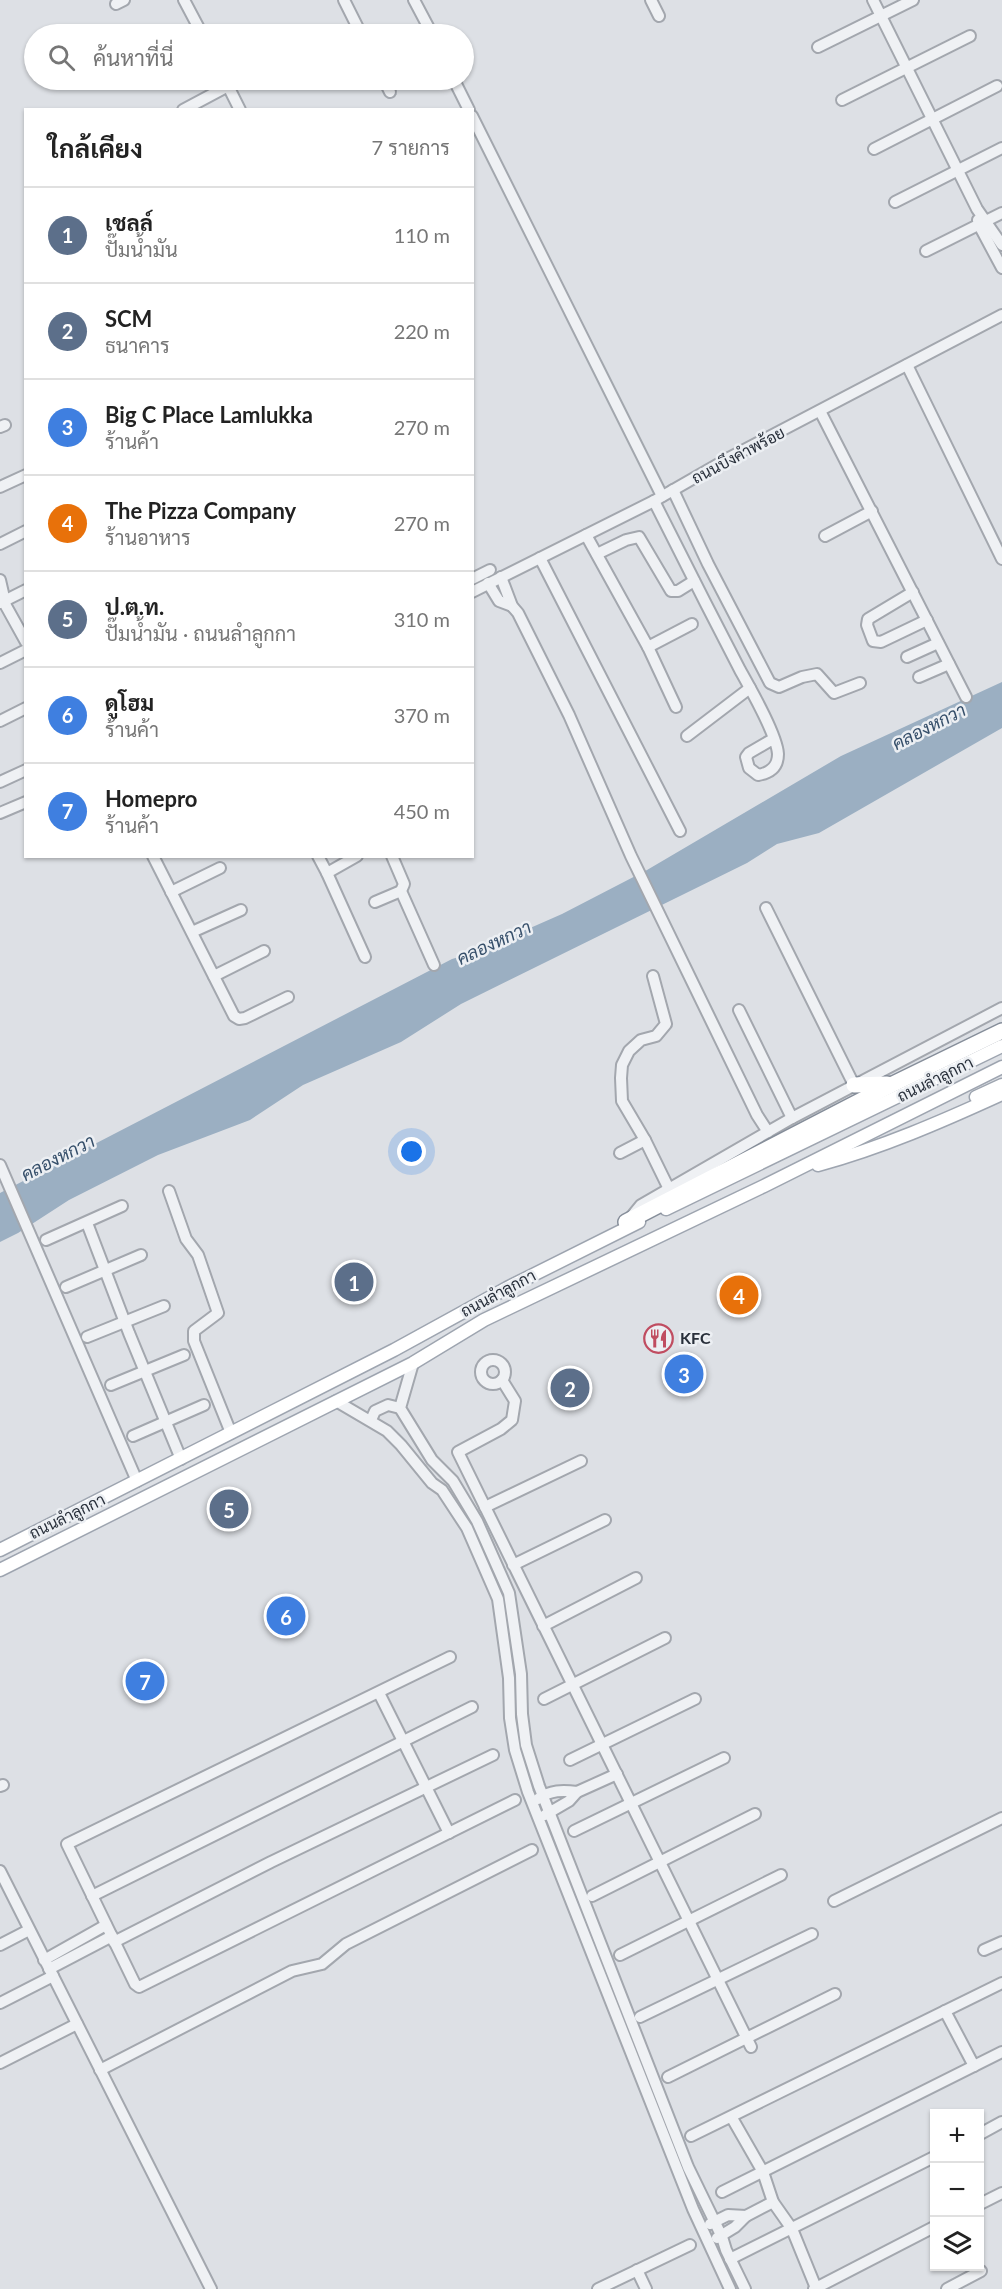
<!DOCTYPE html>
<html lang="th">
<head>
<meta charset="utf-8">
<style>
	body { margin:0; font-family:Lato,Sarabun,sans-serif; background:#f6f6f6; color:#222 }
	.controls { position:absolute; right:18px; bottom:18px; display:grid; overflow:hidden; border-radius:0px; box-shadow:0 2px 4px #0004 }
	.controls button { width:54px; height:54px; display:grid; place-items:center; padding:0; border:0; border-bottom:2px solid #e0e0e0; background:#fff; color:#222; font:30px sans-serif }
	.you { position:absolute; left:412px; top:1152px; width:21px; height:21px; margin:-15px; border:4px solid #fff; border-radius:50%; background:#1a73e8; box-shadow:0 0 0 9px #1a73e833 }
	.badge { display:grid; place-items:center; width:39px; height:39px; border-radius:50%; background:#db2777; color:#fff; font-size:20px; font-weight:700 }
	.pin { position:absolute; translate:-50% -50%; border:3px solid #fff; box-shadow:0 2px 6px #0006 }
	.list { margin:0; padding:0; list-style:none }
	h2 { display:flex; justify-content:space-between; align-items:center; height:78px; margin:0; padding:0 24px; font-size:26px }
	h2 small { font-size:20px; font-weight:400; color:#767676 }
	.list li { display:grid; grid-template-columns:39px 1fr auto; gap:18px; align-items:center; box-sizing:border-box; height:96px; padding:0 24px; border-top:2px solid #e0e0e0 }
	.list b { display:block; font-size:22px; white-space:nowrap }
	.list p { margin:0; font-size:20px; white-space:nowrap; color:#767676 }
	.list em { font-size:20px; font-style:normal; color:#767676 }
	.icon { flex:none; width:33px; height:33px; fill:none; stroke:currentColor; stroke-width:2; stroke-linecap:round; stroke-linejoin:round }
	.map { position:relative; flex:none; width:1002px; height:2289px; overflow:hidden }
	.search { position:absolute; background:#fff; box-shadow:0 2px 4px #0004; left:24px; top:24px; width:450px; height:66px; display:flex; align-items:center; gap:15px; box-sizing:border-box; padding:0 21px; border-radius:33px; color:#767676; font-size:22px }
	.panel { position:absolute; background:#fff; box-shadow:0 2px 4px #0004; left:24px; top:108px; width:450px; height:750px; border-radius:0px }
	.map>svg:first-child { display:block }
</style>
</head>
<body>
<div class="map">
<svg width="1002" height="2289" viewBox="0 0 1002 2289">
	<rect width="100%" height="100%" fill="#dde0e5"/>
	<!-- water -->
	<path fill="#9bafc2" d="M1002,682V728L819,833L777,844L747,863L461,1004L401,1042L303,1085L250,1120L158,1155L69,1200L18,1233L0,1242V1193L452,959L476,952L562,914L647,870L841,756Z"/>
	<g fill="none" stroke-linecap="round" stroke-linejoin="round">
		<defs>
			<g id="minor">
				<path d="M184,0L202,34"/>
				<path d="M344,0L361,34"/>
				<path d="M414,0L432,34"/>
				<path d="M651,0L659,16"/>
				<path d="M873,0L977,209L1002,245"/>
				<path d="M116,4L124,0"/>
				<path d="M818,47L913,0"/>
				<path d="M225,80L240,110"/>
				<path d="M384,80L390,92"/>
				<path d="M454,80L469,110"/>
				<path d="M842,100L970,36"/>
				<path d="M183,110L228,86"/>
				<path d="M472,116L662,496"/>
				<path d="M874,149L997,86"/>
				<path d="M895,202L1002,148"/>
				<path d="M978,220L979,225L1002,268"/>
				<path d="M926,251L1002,213"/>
				<path d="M907,365L1002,559"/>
				<path d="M820,411L966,697"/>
				<path d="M0,427L5,425"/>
				<path d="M0,487L26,475"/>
				<path d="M673,490L708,564L770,683L779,687L802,677L817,674L834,693L860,683"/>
				<path d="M654,501C682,557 711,614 740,670C750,688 777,735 778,754C778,767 770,773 758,775L749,768L746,757L749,753L773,739"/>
				<path d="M586,535L648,647L676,707"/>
				<path d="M825,536L872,511"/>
				<path d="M0,544L26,531"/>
				<path d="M597,554L626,540L639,537L671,591H678L694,581"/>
				<path d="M540,558L680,831"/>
				<path d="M501,577L512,606L518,613L569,715L631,856L757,1115L768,1132"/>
				<path d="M472,579L490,570"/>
				<path d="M0,580L6,606L26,642"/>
				<path d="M488,583L499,601L512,606"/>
				<path d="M472,592L654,501L729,458L1002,315"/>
				<path d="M913,592L868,619L867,625L873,641L881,642L927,620"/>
				<path d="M0,603L26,590"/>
				<path d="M648,647L692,624"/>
				<path d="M907,657L938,643"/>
				<path d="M0,663L26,650"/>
				<path d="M919,677L949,664"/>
				<path d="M0,721L26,708"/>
				<path d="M687,736L750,688"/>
				<path d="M0,782L26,770"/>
				<path d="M0,813L26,802"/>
				<path d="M153,856L234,1016L239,1019L245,1018L288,997"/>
				<path d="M318,856L327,873L357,856"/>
				<path d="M392,856L404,884L401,891L434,965"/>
				<path d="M327,873L365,957"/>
				<path d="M171,892L220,868"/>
				<path d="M375,902L401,891"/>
				<path d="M766,908L854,1085"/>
				<path d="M192,932L241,910"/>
				<path d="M214,976L264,951"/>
				<path d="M653,976L666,1024L656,1036L641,1040L629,1051L622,1065L621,1078L622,1101L645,1140L669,1189"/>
				<path d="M739,1010L792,1118"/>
				<path d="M620,1153L645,1140"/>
				<path d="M0,1165L137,1481"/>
				<path d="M169,1191L186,1239L198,1255L218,1313L194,1331V1341L231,1433"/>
				<path d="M632,1216L641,1205L792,1118L1002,1008"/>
				<path d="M87,1223L129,1333L181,1459"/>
				<path d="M46,1240L122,1206"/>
				<path d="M66,1287L141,1255"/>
				<path d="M87,1337L164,1306"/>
				<circle cx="493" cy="1372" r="12"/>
				<path d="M413,1363L400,1408L432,1460L453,1481L477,1521L509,1593L521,1674L522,1714L526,1745L539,1786L688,2167L722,2237L726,2250L745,2289"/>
				<path d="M502,1380L515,1401L512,1420L501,1429L458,1452L751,2047"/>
				<path d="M111,1385L184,1355"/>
				<path d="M336,1401L387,1431L401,1445L432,1483L442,1490L467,1528L498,1599L509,1678L510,1718L515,1750L528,1792L693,2209L730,2289"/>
				<path d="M371,1420L375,1411L388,1405L400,1408"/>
				<path d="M133,1436L204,1405"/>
				<path d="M485,1507L581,1461"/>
				<path d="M513,1565L605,1520"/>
				<path d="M543,1626L636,1578"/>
				<path d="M450,1657L67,1844L135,1984L139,1987L515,1800"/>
				<path d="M379,1693L449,1833"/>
				<path d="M544,1699L665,1638"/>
				<path d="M570,1760L695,1699"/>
				<path d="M0,1786L3,1785"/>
				<path d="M538,1799C550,1790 563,1790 577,1792"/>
				<path d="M545,1815L569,1801L577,1792L617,1774"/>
				<path d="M574,1831L724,1758"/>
				<path d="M0,1871L211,2289"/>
				<path d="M92,1896L472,1707"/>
				<path d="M592,1896L755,1814"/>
				<path d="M834,1901L1002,1818"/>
				<path d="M114,1942L271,1862L493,1755"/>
				<path d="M0,1945L29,1930"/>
				<path d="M984,1950L1002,1942"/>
				<path d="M620,1955L781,1875"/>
				<path d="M44,1960L106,1925"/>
				<path d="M49,1969L112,1936"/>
				<path d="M0,2003L53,1976"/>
				<path d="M945,2011L974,2066"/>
				<path d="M640,2017L812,1934"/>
				<path d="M0,2063L77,2024"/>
				<path d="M100,2070L292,1971L322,1964L346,1944L532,1850"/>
				<path d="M668,2077L835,1994"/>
				<path d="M732,2118L763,2172L773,2202L792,2229L816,2288"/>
				<path d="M980,2134L1002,2122"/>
				<path d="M691,2136L1002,1983"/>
				<path d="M722,2192L1002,2052"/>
				<path d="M980,2204L1002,2193"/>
				<path d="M710,2224L728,2215L746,2216"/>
				<path d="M717,2238L735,2227L746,2216L773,2202"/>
				<path d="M730,2259L934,2157"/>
				<path d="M637,2270L646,2289"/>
				<path d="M598,2289L690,2245"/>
				<path d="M814,2289L934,2227"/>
				<path d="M947,2289L981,2271"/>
			</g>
			<g id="major">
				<path d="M976,1097L1002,1085"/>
				<path d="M818,1165C881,1148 943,1121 1002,1094"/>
				<path d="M666,1209L1002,1046"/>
				<path d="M0,1550L394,1350L507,1288L639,1222"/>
				<path d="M0,1570L413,1363L484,1320L764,1186L1002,1067"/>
			</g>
			<g id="highway">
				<path d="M854,1085L887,1084"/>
				<path d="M626,1222L893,1084L1002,1031"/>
			</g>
		</defs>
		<!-- minor casing -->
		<use href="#minor" stroke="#a3a7ae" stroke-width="14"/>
		<!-- major casing -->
		<use href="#major" stroke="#9ea5b0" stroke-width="15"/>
		<!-- highway casing -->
		<use href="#highway" stroke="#868e9a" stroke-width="18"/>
		<!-- minor -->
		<use href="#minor" stroke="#eff1f4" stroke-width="10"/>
		<!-- major -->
		<use href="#major" stroke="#fff" stroke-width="12"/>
		<!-- highway -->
		<use href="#highway" stroke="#fff" stroke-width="15"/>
	</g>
	<!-- icons -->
	<defs>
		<symbol id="restaurant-ring" viewBox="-11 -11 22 22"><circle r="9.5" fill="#eceff3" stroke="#c04d61" stroke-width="1.5"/><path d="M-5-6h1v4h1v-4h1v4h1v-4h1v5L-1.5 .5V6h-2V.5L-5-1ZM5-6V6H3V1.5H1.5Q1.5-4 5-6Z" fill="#c04d61"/></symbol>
	</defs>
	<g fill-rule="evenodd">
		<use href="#restaurant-ring" x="642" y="1322" width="33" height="33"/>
	</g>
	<g text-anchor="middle" stroke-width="5" stroke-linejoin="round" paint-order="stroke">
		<!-- street labels -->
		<g font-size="16" fill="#282f3a" stroke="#eceff3">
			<text transform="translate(738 455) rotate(-28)" y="6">ถนนบึงคำพร้อย</text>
			<text transform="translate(935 1079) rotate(-26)" y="6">ถนนลำลูกกา</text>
			<text transform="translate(498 1293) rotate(-28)" y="6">ถนนลำลูกกา</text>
			<text transform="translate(67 1516) rotate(-26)" y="6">ถนนลำลูกกา</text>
		</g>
		<!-- poi labels -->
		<g font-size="16" font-weight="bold" fill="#282f3a" stroke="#eceff3" text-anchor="start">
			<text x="680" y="1344">KFC</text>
		</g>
		<!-- water labels -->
		<g font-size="18" font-style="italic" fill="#364f6a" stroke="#eceff3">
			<text transform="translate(929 727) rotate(-27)" y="6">คลองหกวา</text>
			<text transform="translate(494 943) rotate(-25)" y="6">คลองหกวา</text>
			<text transform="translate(58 1158) rotate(-27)" y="6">คลองหกวา</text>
		</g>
	</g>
</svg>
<div class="controls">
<button>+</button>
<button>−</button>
<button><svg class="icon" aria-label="layers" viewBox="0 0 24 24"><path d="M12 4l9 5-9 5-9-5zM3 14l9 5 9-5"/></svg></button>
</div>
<div class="you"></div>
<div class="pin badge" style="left:354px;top:1282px;background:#5c6f8a">1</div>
<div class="pin badge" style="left:570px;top:1388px;background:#5c6f8a">2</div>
<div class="pin badge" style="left:684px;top:1374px;background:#3f7fe0">3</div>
<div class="pin badge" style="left:739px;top:1295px;background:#e8710a">4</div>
<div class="pin badge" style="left:229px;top:1509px;background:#5c6f8a">5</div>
<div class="pin badge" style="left:286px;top:1616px;background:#3f7fe0">6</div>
<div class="pin badge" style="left:145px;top:1681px;background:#3f7fe0">7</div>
<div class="search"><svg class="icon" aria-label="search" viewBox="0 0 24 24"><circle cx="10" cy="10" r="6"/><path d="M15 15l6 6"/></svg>ค้นหาที่นี่</div>
<section class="panel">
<h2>ใกล้เคียง<small>7 รายการ</small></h2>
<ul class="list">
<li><span class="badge" style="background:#5c6f8a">1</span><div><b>เชลล์</b><p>ปั๊มน้ำมัน</p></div><em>110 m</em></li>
<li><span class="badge" style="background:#5c6f8a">2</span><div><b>SCM</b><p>ธนาคาร</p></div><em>220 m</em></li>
<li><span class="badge" style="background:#3f7fe0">3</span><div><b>Big C Place Lamlukka</b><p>ร้านค้า</p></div><em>270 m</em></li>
<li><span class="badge" style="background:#e8710a">4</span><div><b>The Pizza Company</b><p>ร้านอาหาร</p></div><em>270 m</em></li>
<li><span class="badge" style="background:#5c6f8a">5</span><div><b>ป.ต.ท.</b><p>ปั๊มน้ำมัน · ถนนลำลูกกา</p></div><em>310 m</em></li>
<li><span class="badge" style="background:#3f7fe0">6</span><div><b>ดูโฮม</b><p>ร้านค้า</p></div><em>370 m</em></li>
<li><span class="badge" style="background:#3f7fe0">7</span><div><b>Homepro</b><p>ร้านค้า</p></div><em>450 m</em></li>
</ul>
</section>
</div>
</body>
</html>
